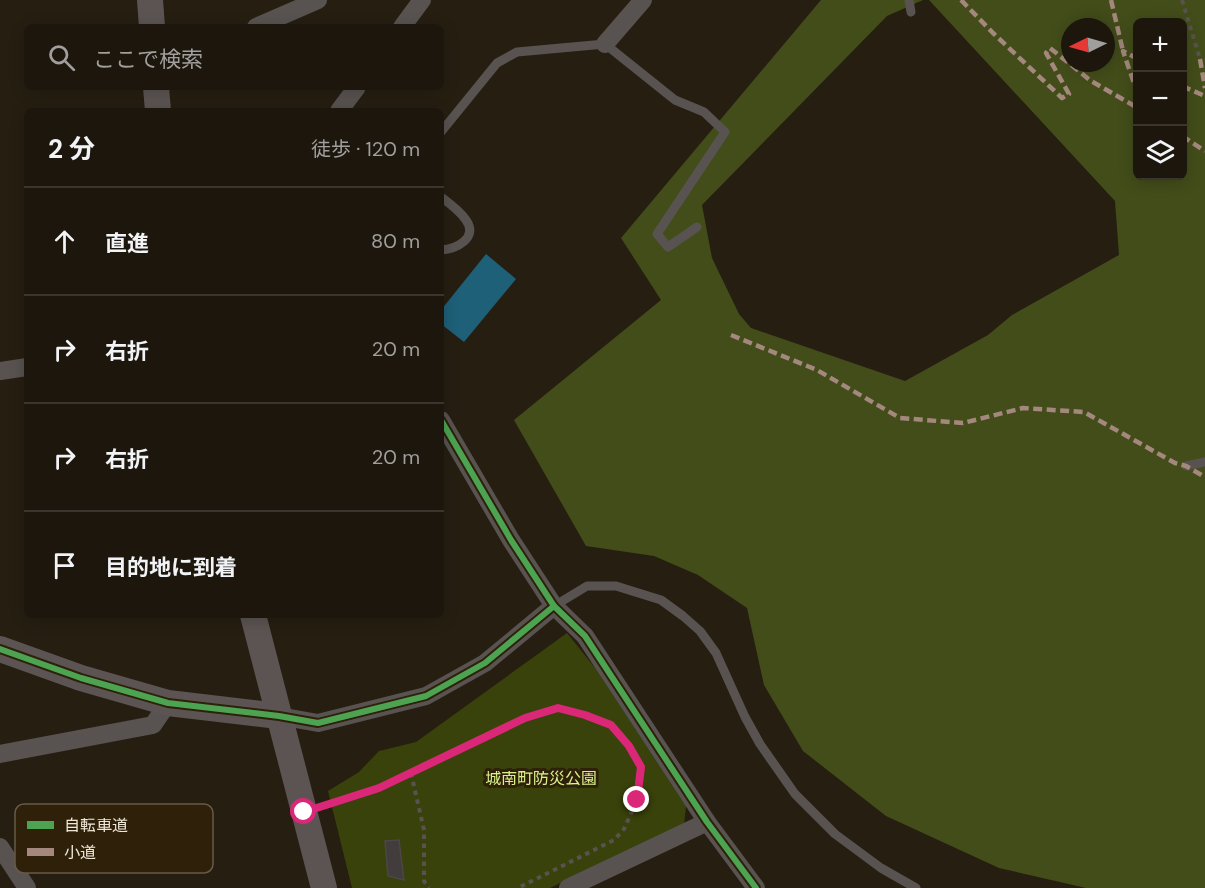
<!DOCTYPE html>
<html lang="ja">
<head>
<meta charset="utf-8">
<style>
	body { margin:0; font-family:"DM Sans","Noto Sans JP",sans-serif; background:#251f16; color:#f1f3f6 }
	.controls { position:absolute; right:18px; top:18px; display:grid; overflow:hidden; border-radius:9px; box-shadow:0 3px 15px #0003 }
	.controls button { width:54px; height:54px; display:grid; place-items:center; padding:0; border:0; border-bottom:2px solid #3a352e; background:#1c160d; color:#f1f3f6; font:30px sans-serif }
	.compass { position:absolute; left:1061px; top:18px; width:54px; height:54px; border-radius:50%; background:#1c160d; box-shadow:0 3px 15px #0003; rotate:265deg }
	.stop { position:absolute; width:18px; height:18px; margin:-14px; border:4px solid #db2777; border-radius:50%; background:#fff }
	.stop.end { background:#db2777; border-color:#fff; box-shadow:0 2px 6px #0008 }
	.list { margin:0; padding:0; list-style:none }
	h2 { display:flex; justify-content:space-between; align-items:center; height:78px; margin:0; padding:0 24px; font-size:26px }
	h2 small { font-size:20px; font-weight:400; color:#a09f9d }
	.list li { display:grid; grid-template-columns:39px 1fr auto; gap:18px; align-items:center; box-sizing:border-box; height:108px; padding:0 24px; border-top:2px solid #3a352e }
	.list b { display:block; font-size:22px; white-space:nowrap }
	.list em { font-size:20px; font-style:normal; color:#a09f9d }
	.icon { flex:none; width:33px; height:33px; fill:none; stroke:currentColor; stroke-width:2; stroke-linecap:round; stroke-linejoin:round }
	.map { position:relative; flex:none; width:1205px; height:888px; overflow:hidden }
	.search { position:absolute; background:#1c160d; box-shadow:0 3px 15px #0003; left:24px; top:24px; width:420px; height:66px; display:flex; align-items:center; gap:15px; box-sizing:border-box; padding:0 21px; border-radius:9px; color:#a09f9d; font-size:22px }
	.panel { position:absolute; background:#1c160d; box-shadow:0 3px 15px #0003; left:24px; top:108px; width:420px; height:510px; border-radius:9px }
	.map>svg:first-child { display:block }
</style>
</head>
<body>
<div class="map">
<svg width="1205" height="888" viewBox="0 0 1205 888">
	<rect width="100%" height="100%" fill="#261e11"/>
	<!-- green -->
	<path fill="#39420a" d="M567,633L596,669L686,806L684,825L550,888H352L328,791L359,772L379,751L416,742Z"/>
	<!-- forest -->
	<path fill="#434d1a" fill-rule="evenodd" d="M821,0H923L887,16L702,205L712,258L739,314L751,328L905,381L988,335L1012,315L1119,255L1115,201L929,0H1205V888H1086L999,868L886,816L803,751L764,685L747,608L698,575L654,556L586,546L514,420L661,300L621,238ZM1138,22H1182V176H1138ZM1070,27H1106V63H1070Z"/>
	<!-- water -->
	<path fill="#1e6078" d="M486,254L516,279L464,342L441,324V310Z"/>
	<!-- building -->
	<path fill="#423c3c" stroke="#4c4747" stroke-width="1.5" d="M399,840L404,880L388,876L385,841Z"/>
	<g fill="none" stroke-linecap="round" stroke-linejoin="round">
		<!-- path -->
		<g stroke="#58534f" stroke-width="4" stroke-dasharray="4.5 4.5" stroke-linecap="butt">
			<path d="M1182,0L1200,59"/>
			<path d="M411,773L424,830V881L429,888"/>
			<path d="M325,805L379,787L525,718L558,708L585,715L611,725L629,746L641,767L637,800L624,829L614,840L518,888"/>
		</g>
		<!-- lane -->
		<g stroke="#585351" stroke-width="9">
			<path d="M909,0L911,12"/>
			<path d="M441,132L497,63L517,52L605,44L675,100L704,112L725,132L657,234L668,247L697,227"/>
			<path d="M441,197C449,203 460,211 466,220C479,238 456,249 441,250"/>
			<path d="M1186,466L1205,462"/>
			<path d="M554,606L587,586H616L661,600L683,616L700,631L716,653L745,717L760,744L795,794L835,834L881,868L916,888"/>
		</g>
		<!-- street -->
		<g stroke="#585351" stroke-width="18">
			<path d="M256,27L318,0"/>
			<path d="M402,27L422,0"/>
			<path d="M605,44L643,0"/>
			<path d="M339,111L357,87"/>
			<path d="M0,371L27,367"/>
			<path d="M441,420L511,540L554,606L585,636L707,822L756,888"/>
			<path d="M279,716L318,723L426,696L485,663L554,606"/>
			<path d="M0,754L153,725L168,703"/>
			<path d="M0,847L27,888"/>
			<path d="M568,888L707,822"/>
		</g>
		<!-- secondary -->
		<g stroke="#5b5453" stroke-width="26">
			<path d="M150,0L152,27"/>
			<path d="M156,87L158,111"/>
			<path d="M253,615L324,888"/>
			<path d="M0,649L81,678L168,703L279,716"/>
		</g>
		<!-- quiet -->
		<g stroke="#a5887d" stroke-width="4.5" stroke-dasharray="9 4.5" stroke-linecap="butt">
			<path d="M961,0L993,33L1062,98L1069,94L1046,53L1050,48L1091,81L1138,108"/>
			<path d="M1111,0L1123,51"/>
			<path d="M1138,59L1123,51L1138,95"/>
			<path d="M1200,59L1205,88"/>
			<path d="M1182,86L1205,96"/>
			<path d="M1182,136L1205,151"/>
			<path d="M731,335L817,370L900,418L963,423L1023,408L1084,412L1175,463L1186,466L1205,477"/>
		</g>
		<defs>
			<g id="cycleway">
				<path d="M441,420L511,540L554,606L585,636L707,822L756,888"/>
				<path d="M0,649L81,678L168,703L279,716L318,723L426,696L485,663L554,606"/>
			</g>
		</defs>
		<!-- cycleway casing -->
		<use href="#cycleway" stroke="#2e2009" stroke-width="10"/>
		<!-- cycleway -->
		<use href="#cycleway" stroke="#4ca352" stroke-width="6"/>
	</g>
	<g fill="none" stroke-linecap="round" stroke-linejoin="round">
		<!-- route -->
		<path stroke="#db2777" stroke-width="8" d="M304,812L379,788L525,718L558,708L585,715L611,725L629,746L641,767L637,800"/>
	</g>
	<g text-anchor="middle" stroke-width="6" stroke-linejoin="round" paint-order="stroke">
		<!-- park labels -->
		<g font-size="16" fill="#d8f18a" stroke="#2e2009">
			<text x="541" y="784">城南町防災公園</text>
		</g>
	</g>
	<!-- legend -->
	<rect x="15" y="804" width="198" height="69" rx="9" fill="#2e2009" stroke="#685b47" stroke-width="1.5"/>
	<rect x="27" y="821" width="27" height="8" fill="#4ca352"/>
	<rect x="27" y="848" width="27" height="8" fill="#a5887d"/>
	<g font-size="16" fill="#efe6d8">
		<text x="64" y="831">自転車道</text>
		<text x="64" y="858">小道</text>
	</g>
</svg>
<div class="controls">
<button>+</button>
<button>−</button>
<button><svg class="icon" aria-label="layers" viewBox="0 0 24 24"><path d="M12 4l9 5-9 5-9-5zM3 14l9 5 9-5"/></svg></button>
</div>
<svg class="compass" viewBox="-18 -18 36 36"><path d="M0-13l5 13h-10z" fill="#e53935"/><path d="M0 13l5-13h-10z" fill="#a09f9d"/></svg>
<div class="stop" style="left:304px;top:812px"></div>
<div class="stop end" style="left:637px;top:800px"></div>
<div class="search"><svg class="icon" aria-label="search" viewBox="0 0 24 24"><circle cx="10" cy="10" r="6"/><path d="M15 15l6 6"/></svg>ここで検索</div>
<section class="panel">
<h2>2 分<small>徒歩 · 120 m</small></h2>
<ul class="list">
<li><svg class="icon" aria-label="ahead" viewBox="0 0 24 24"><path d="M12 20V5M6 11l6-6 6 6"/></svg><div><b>直進</b></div><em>80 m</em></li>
<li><svg class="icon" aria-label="right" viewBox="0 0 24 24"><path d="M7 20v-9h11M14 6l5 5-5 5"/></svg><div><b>右折</b></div><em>20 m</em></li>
<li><svg class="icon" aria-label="right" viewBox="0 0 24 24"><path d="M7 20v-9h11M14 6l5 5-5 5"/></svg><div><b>右折</b></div><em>20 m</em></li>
<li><svg class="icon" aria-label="arrive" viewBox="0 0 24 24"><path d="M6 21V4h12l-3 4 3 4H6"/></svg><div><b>目的地に到着</b></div></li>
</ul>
</section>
</div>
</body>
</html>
